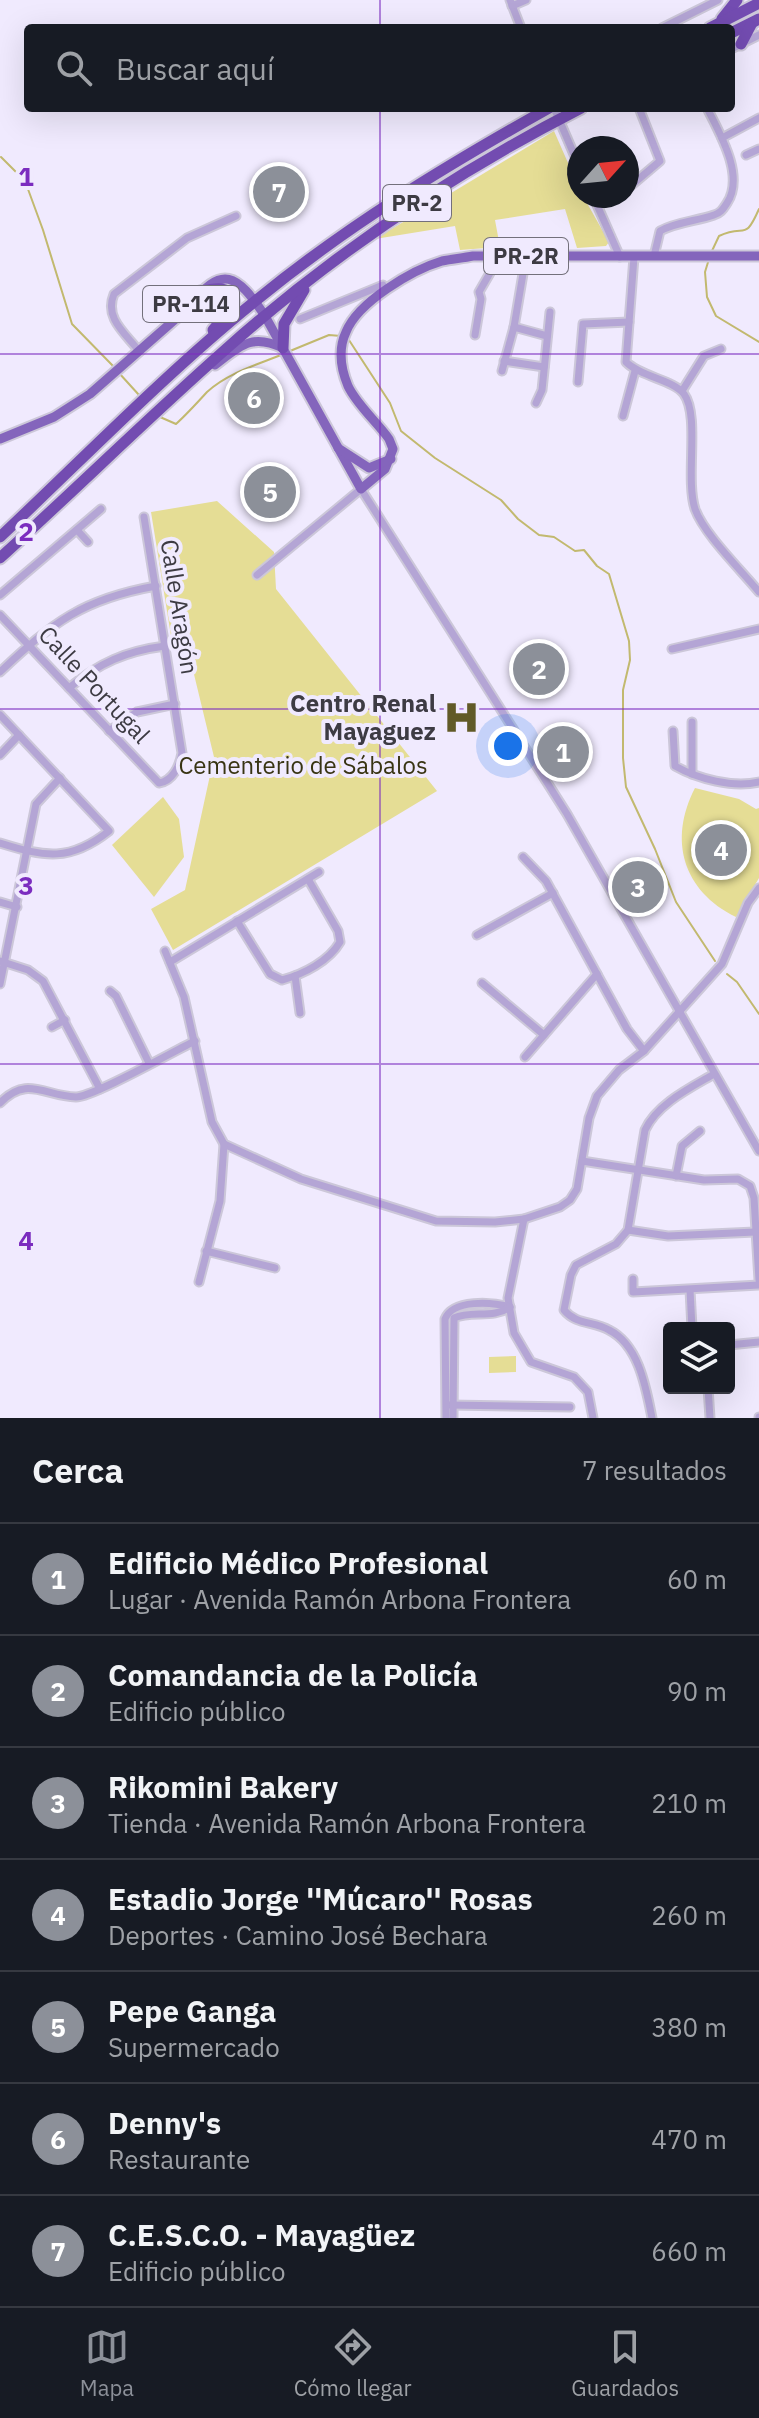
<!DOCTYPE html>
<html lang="es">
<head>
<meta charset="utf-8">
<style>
	body { margin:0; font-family:"IBM Plex Sans",sans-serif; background:#20242c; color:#f1f3f6 }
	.controls { position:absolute; right:24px; bottom:24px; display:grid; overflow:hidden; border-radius:8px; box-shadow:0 8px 32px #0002 }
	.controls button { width:72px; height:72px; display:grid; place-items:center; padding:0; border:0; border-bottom:2px solid #363941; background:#171b24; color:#f1f3f6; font:40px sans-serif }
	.compass { position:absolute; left:567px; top:136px; width:72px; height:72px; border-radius:50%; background:#171b24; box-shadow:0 8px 32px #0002; rotate:63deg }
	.you { position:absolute; left:508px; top:746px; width:28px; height:28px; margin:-20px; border:6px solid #fff; border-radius:50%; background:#1a73e8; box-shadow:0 0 0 12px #1a73e833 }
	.badge { display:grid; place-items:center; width:52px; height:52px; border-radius:50%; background:#8c9099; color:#fff; font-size:26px; font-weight:700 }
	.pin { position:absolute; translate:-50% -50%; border:4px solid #fff; box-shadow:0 2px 8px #0006 }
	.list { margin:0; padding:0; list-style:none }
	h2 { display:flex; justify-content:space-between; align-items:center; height:104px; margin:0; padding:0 32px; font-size:34px }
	h2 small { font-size:26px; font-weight:400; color:#9ea1a6 }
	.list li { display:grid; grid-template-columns:52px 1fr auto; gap:24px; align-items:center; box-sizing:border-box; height:112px; padding:0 32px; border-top:2px solid #363941 }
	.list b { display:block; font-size:30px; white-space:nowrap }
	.list p { margin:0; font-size:26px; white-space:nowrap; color:#9ea1a6 }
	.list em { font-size:26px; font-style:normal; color:#9ea1a6 }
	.icon { flex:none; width:44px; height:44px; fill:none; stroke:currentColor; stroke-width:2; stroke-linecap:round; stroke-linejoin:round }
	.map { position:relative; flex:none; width:759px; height:1418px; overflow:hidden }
	.search { position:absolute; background:#171b24; box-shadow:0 8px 32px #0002; left:24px; right:24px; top:24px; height:88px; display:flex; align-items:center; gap:20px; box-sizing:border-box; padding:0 28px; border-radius:8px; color:#9ea1a6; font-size:30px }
	.sheet { height:888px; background:#171b24 }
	nav { display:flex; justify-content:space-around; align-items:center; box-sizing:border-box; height:112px; border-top:2px solid #363941; background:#171b24; font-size:22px; color:#9ea1a6 }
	nav a { display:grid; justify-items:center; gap:4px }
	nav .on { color:#8c9099 }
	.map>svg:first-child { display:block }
</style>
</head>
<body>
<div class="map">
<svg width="759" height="1418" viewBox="0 0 759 1418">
	<rect width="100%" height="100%" fill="#f0eafe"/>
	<!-- green -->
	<g fill="#e5dd95">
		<path d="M554,131L579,188V196H583L609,242L606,246L577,248L565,209L495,220L500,247L460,250L455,226L375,239Z"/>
		<path d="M217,501L274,552L276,589L437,791L173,950L151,909L185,890L214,757L184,633L171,636L151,512Z"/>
		<path d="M695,788L739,799L756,809L759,808V878L736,917C683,891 668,840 695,788Z"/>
		<path d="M163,797L179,819L184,857L154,897L112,845Z"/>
		<path d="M516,1356V1372L489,1373V1357Z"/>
	</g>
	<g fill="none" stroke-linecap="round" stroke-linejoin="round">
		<!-- stream -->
		<g stroke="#c2b96f" stroke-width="2">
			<path d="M1,157L25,181L43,230L72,324L115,368"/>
			<path d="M711,253L719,236C746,223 744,243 759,209"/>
			<path d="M709,259L705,272L707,297L716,316L759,342"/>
			<path d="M347,337L390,403L401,431L435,458L501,500L518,519L539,535L554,537L575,551L584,550L597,566L609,574L629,641L630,660L623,690V758L626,787L655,849L676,902L715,961"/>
			<path d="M290,351L329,335L341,336"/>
			<path d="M119,373L139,395"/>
			<path d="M160,417L176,424C187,414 197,403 207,392C228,373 256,365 281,355"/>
			<path d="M727,974L737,982L759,1014"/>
		</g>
		<defs>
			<g id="minor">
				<path d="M510,0L521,28"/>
				<path d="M512,6L526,0"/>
				<path d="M662,28L718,0"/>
				<path d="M731,49L759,35"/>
				<path d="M554,108L579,166"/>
				<path d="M722,138L759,118"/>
				<path d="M746,155L759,149"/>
				<path d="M627,189L660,161L639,108"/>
				<path d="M593,196L620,257"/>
				<path d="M598,206L615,196"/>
				<path d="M654,256L660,231C676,222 697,221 714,215C721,213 723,209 727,203C745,176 720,134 707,108"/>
				<path d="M634,257L626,362C641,377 674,380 684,394C700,416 685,478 695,509C704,534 741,570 759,592"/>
				<path d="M300,319L383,285"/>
				<path d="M514,327L547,336"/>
				<path d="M475,335L481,299L479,292L490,273L489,256"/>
				<path d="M139,351C125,333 104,318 114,294L187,238L236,216"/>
				<path d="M504,361L544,367"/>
				<path d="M502,371L514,327L526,256"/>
				<path d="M578,382L583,324L629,322"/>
				<path d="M682,391L704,356L721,349"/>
				<path d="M536,403L542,390L550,312"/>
				<path d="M623,416L635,371"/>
				<path d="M77,530L88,542"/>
				<path d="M257,575L361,489L567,814L759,1151"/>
				<path d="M0,595L101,509"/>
				<path d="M0,615L159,783C173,781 180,765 182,753L144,517"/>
				<path d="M672,649L759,629"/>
				<path d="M0,672C53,622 83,599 156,586"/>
				<path d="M69,688C99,663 126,651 165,646"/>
				<path d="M0,715L109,831C70,862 45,857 0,843"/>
				<path d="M692,722V774"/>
				<path d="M109,731L137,712L175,704"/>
				<path d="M673,731L675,766C698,779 733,788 759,782"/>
				<path d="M0,755L19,735"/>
				<path d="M523,857L546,881L627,1029L644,1051"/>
				<path d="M0,902L17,907"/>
				<path d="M237,921L270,974L282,980C304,974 329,961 340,942L338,931L308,879"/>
				<path d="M477,935L553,893"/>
				<path d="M165,951L184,997L212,1122L224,1144L301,1179L436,1221L495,1222L524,1219L560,1207L570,1200L577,1189L589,1118L597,1096L619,1070L644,1051L722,964L748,903L759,888"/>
				<path d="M0,961L28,970L43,981L100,1089"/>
				<path d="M170,962L319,872"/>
				<path d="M295,976L300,1013"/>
				<path d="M482,983L544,1035"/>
				<path d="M0,984L36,804L60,778"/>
				<path d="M110,991L116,996L149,1063"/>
				<path d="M52,1027L65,1020"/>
				<path d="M525,1057L597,974"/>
				<path d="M0,1103C27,1075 44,1096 76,1097C93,1097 174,1051 195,1041"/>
				<path d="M582,1161L704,1180L738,1179L750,1186L754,1198L759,1280"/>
				<path d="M676,1176L682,1146L700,1131"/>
				<path d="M524,1219L508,1298L514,1333L531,1362L574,1377L588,1392L593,1418"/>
				<path d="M628,1230L668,1236L755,1232"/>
				<path d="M206,1251L275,1268"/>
				<path d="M633,1279V1292L759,1285"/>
				<path d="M199,1282L220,1201L224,1144"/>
				<path d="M690,1290L692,1328"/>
				<path d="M729,1345L759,1342"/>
				<path d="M708,1388L710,1418"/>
				<path d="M449,1405L570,1407"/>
				<path d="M446,1418L445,1319C453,1299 492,1302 510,1307"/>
				<path d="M453,1418L454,1318C472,1310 493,1319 510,1307"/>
				<path d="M652,1418C646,1388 639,1345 609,1330C594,1321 576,1325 564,1310L571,1275L576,1265L616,1244L628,1230L645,1130C657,1104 690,1088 714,1074"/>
				<path d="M759,1418V1417"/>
			</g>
			<g id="major">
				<path d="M215,365C240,346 251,333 283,348"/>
				<path d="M0,439L54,417L90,394L188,308C222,263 237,274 265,316L361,489L385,469L393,449L389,439C377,422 357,405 348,386C341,369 338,349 346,332C358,302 412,270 442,261C452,259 463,258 473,256H759"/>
				<path d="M338,448L369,468L391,459"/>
			</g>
			<g id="highway">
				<path d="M722,19L737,0"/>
				<path d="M710,28L759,3"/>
				<path d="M731,33L759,19"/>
				<path d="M741,44L752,23"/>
				<path d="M200,292C215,288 233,284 234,305L213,330"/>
				<path d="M283,348L284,324L304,290"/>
				<path d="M0,537C84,458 165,374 254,302C348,225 444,167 549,108"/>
				<path d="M0,558C76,489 149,417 226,349C333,254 454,173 581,108"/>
			</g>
		</defs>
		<!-- minor casing -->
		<use href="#minor" stroke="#ccc7d9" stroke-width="11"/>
		<!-- major casing -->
		<use href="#major" stroke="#ccc7d9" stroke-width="13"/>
		<!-- highway casing -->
		<use href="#highway" stroke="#ccc7d9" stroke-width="15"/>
		<!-- minor -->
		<use href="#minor" stroke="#b4a5d5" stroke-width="7"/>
		<!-- major -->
		<use href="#major" stroke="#8465bc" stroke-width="9"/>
		<!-- highway -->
		<use href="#highway" stroke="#734cb1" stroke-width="11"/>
	</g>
	<!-- grid -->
	<path fill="none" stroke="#7b2cbf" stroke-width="2" stroke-opacity="0.55" d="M380,0V28M380,108V1418M0,354H759M0,709H759M0,1064H759"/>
	<!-- icons -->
	<defs>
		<symbol id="hospital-bare" viewBox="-9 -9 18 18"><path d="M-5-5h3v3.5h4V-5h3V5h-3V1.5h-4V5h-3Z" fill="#615a27" stroke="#f0eafe" stroke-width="2.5" paint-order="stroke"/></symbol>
	</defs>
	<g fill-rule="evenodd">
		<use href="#hospital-bare" x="436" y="692" width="51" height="51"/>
	</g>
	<g text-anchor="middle" stroke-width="8" stroke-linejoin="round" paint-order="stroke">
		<!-- shield labels -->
		<g fill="#f0eafe" stroke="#73707b" stroke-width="2">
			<rect x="383" y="185" width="68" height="36" rx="6"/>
			<rect x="484" y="238" width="84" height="36" rx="6"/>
			<rect x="143" y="286" width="96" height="36" rx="6"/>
		</g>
		<g font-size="22" font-weight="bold" fill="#3d3b43">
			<text x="417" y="211">PR-2</text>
			<text x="526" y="264">PR-2R</text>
			<text x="191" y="312">PR-114</text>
		</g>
		<!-- street labels -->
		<g font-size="24" fill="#3d3b43" stroke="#f0eafe">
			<text transform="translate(179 607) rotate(81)" y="8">Calle Aragón</text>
			<text transform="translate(94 685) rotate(47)" y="8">Calle Portugal</text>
		</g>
		<!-- poi labels -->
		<g font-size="24" font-weight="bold" fill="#3d3b43" stroke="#f0eafe" text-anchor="end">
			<text x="436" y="712">Centro Renal<tspan x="436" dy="28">Mayaguez</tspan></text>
		</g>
		<!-- park labels -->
		<g font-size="24" fill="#383413" stroke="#f0eafe">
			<text x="303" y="774">Cementerio de Sábalos</text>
		</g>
	</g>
	<g font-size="26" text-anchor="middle" font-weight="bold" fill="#7b2cbf" stroke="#f0eafe" stroke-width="8" stroke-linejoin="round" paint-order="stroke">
		<text x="26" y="186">1</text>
		<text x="26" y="541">2</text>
		<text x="26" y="895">3</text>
		<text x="26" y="1250">4</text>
	</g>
</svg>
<div class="controls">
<button><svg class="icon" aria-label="layers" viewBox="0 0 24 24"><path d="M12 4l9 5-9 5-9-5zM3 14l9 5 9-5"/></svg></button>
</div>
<svg class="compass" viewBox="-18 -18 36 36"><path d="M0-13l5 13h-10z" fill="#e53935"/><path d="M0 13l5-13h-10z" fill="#9ea1a6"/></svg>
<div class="you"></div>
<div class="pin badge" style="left:563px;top:752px">1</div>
<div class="pin badge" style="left:539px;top:669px">2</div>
<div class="pin badge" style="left:638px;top:887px">3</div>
<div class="pin badge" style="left:721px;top:850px">4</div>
<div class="pin badge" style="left:270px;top:492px">5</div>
<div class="pin badge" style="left:254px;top:398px">6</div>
<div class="pin badge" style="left:279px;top:192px">7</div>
<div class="search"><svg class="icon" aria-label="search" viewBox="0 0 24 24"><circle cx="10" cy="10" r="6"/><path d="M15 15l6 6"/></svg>Buscar aquí</div>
</div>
<section class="sheet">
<h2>Cerca<small>7 resultados</small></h2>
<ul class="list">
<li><span class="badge">1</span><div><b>Edificio Médico Profesional</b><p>Lugar · Avenida Ramón Arbona Frontera</p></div><em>60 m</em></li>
<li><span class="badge">2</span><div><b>Comandancia de la Policía</b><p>Edificio público</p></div><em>90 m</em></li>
<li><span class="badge">3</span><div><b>Rikomini Bakery</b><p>Tienda · Avenida Ramón Arbona Frontera</p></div><em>210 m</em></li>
<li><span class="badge">4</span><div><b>Estadio Jorge ''Múcaro'' Rosas</b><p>Deportes · Camino José Bechara</p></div><em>260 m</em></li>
<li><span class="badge">5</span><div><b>Pepe Ganga</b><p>Supermercado</p></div><em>380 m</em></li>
<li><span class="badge">6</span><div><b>Denny's</b><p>Restaurante</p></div><em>470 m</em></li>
<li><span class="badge">7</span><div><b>C.E.S.C.O. - Mayagüez</b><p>Edificio público</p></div><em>660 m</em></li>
</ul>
</section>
<nav>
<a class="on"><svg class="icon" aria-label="map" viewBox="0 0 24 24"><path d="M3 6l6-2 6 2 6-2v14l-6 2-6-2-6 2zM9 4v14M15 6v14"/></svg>Mapa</a>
<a><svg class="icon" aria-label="directions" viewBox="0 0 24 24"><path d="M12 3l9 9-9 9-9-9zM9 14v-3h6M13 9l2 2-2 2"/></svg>Cómo llegar</a>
<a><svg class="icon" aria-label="saved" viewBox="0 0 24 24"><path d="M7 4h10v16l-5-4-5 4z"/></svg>Guardados</a>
</nav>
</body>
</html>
